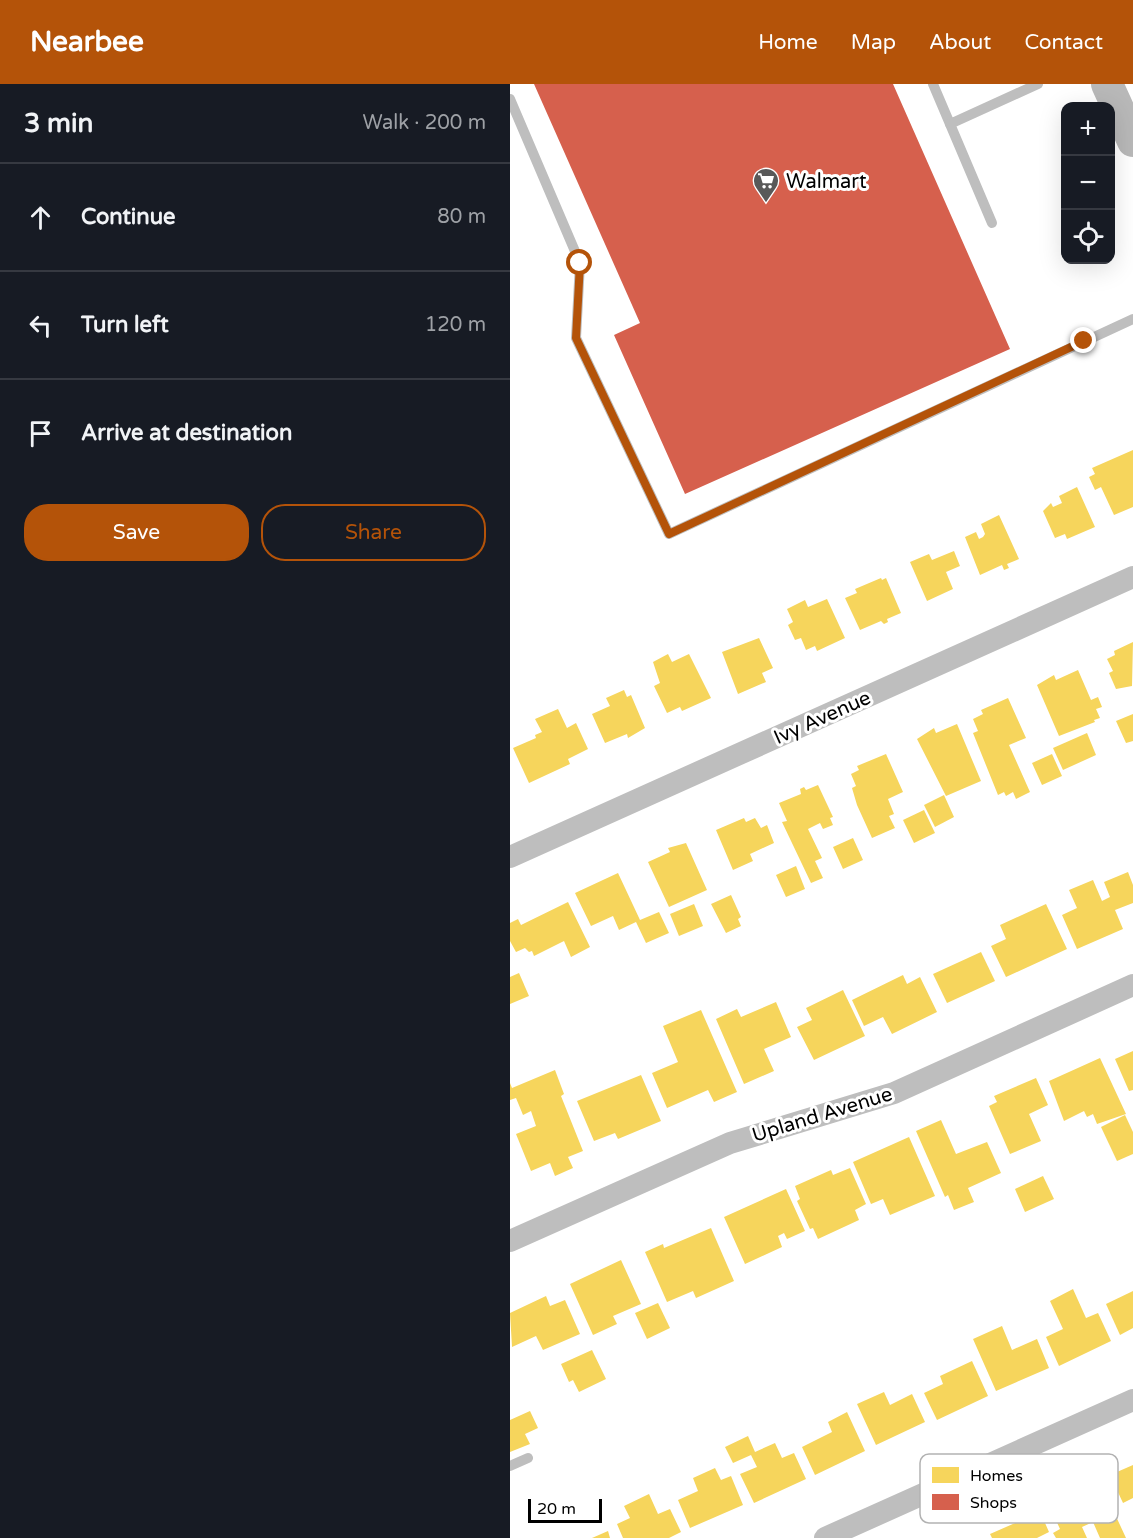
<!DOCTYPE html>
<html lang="en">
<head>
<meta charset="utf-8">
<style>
	body { margin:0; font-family:"Varela Round",sans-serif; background:#20242c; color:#f1f3f6 }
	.controls { position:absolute; right:18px; top:18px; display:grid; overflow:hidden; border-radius:12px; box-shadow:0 6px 24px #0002 }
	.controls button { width:54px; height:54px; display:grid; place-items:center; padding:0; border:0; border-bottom:2px solid #363941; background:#171b24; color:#f1f3f6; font:30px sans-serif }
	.scale { position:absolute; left:18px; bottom:15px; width:74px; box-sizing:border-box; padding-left:6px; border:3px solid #000; border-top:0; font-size:16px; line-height:21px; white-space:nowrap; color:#000; -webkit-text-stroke:4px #fff; paint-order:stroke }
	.stop { position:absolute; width:18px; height:18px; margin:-14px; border:4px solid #b45309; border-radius:50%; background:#fff }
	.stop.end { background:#b45309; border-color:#fff; box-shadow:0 2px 6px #0008 }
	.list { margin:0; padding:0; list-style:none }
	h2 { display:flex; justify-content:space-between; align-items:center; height:78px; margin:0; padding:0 24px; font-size:26px }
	h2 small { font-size:20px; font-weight:400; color:#9ea1a6 }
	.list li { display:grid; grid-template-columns:39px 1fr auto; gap:18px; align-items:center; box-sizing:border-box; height:108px; padding:0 24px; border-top:2px solid #363941 }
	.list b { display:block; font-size:22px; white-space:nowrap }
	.list em { font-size:20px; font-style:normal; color:#9ea1a6 }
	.actions { display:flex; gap:12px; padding:18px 24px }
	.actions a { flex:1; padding:14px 0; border:2px solid #b45309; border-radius:24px; text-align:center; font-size:21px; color:#b45309 }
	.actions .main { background:#b45309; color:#fff }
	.icon { flex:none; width:33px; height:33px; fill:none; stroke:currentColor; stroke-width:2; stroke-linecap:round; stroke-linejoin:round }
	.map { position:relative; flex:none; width:623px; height:1454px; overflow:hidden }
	header { display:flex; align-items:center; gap:36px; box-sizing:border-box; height:84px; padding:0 30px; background:#b45309; color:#fff }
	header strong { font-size:28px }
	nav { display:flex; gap:33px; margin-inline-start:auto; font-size:21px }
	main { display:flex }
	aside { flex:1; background:#171b24 }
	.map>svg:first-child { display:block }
</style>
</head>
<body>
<header>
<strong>Nearbee</strong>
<nav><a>Home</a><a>Map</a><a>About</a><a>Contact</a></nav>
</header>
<main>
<aside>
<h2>3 min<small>Walk · 200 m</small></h2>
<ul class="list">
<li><svg class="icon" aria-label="ahead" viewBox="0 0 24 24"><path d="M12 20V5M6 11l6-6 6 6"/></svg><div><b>Continue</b></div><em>80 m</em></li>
<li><svg class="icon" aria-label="left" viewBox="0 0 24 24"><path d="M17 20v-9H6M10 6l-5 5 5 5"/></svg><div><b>Turn left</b></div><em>120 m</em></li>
<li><svg class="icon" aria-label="arrive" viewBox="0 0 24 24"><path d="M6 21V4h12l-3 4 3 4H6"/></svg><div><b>Arrive at destination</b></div></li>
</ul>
<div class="actions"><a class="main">Save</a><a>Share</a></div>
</aside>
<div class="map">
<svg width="623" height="1454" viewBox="0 0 623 1454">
	<rect width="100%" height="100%" fill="#fff"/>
	<!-- homes -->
	<g fill="#f6d55c">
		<path d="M623,366V423L604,431L591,403L585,406L579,393L585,390L582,384Z"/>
		<path d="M567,403L585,443L557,455L555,450L545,454L533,427L541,419L543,423L552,419L549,412Z"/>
		<path d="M489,431L509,475L497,480L499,484L494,486L492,481L470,491L455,453L466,448L469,455L473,453L475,450L471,440Z"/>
		<path d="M444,467L450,482L436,488L443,505L417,517L400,478L419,470L422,476Z"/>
		<path d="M371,494L372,496L376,494L391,529L377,535L378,538L374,540L371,537L350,546L335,514L347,509L345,505Z"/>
		<path d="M317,515L335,554L307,567L305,562L296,566L291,554L285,556L278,541L283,538L277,525L295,516L298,523Z"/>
		<path d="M249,554L263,584L252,589L256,598L228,610L212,568Z"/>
		<path d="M623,558L622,602L606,605L599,589L603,587L597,575L605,571L604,567Z"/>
		<path d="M158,570L162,578L179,570L201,614L172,627L170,623L157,629L144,602L150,599L143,578Z"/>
		<path d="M568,586L581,616L588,613L592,623L586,625L590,634L584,636L585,638L549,652L527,601L544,591L546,596Z"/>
		<path d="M114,606L117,613L121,611L135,644L118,654L117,650L95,659L82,630L100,622L96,614Z"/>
		<path d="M498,614L516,654L499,661L520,708L506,715L503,708L496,712L494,708L488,711L463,649L468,647L463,635L473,630L471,626Z"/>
		<path d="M48,625L57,644L66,639L78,665L58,675L60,680L19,699L3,664L26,654L25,651L32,648L25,635Z"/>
		<path d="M623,630V657L616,659L606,637Z"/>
		<path d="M447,640L471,697L436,712L407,655L424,644L426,649Z"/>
		<path d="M577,649L586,671L553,686L543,664Z"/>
		<path d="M376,670L393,708L378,715L384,730L379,732L385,744L362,754L347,721L342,704L346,702L341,690L349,686L347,682Z"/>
		<path d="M542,670L552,692L532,701L522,679Z"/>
		<path d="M308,701L323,733L320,734L323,741L313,745L310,739L298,745L312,774L305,777L313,794L301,799L272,738L277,737L269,719L291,710L290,705L294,703L296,706Z"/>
		<path d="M434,711L444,733L425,743L414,721Z"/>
		<path d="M414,726L425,749L404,759L393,736Z"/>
		<path d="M234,734L236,738L245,734L251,744L257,741L264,759L240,770L243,777L223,786L206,746Z"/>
		<path d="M343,754L353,776L333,785L323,763Z"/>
		<path d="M176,759L197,806L159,823L138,778L160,768L158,764Z"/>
		<path d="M286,782L295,805L276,813L266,791Z"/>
		<path d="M618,788L623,801V819L605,826L613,845L567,865L552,831L567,824L559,806L583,796L592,817L600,813L594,798Z"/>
		<path d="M108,789L130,836L149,828L159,849L136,859L126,838L109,846L103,832L81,842L65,809Z"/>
		<path d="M221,811L231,833L228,835L231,842L216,849L201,820Z"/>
		<path d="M58,818L80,863L61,873L54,857L24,872L22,867L19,868L15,864L6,868L0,857V839L8,835L11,841Z"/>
		<path d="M184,820L193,842L169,852L160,830Z"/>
		<path d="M536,820L557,865L496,893L481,862L496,855L490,841Z"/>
		<path d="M471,868L485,897L437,919L423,890Z"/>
		<path d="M9,889L19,912L0,920V893Z"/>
		<path d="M393,891L397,900L410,893L427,928L382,950L373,933L354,942L342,916Z"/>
		<path d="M333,906L355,952L304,976L287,943L302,936L296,924Z"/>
		<path d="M266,918L281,953L254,965L264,987L234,1000L206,935L227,925L231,933Z"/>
		<path d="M191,926L227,1008L204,1018L198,1006L157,1024L142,989L168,978L153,942Z"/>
		<path d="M623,967V1006L619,1007L605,975Z"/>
		<path d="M590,974L616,1030L587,1040L583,1030L577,1033L574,1027L554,1037L539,997Z"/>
		<path d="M45,986L54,1010L51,1012L73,1067L58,1073L63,1084L45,1092L40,1079L21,1087L6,1050L26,1042L21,1027L13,1031L6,1014L0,1016V999L2,1004Z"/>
		<path d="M131,991L151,1037L108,1055L105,1049L84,1057L67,1017Z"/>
		<path d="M526,994L538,1021L519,1030L531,1057L500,1070L479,1022L487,1018L484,1012Z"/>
		<path d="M615,1031L623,1048V1070L607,1077L591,1043Z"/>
		<path d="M431,1036L446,1070L477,1058L491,1089L458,1104L464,1118L444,1126L438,1111L435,1113L406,1047Z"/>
		<path d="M399,1053L425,1112L380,1131L373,1115L361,1120L343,1078Z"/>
		<path d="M340,1084L356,1120L345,1126L349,1136L308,1155L303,1144L300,1145L287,1117L290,1115L285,1102L321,1086L323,1091Z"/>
		<path d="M533,1092L544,1115L515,1128L505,1105Z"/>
		<path d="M276,1105L295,1147L277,1155L274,1149L268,1152L272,1163L235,1180L214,1133Z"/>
		<path d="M201,1144L224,1197L186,1214L183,1207L157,1218L135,1168L153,1160L154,1164Z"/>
		<path d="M111,1176L131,1220L103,1232L107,1240L83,1251L60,1200Z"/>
		<path d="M563,1205L576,1234L588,1229L601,1257L549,1282L536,1253L553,1245L540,1217Z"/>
		<path d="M623,1207V1244L610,1251L596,1220Z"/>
		<path d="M36,1212L40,1222L55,1216L70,1250L33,1266L26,1252L2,1263L0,1229Z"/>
		<path d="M148,1219L160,1244L137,1255L125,1229Z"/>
		<path d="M492,1242L502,1266L527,1255L539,1284L486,1307L463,1255Z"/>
		<path d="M82,1266L96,1295L69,1308L63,1296L59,1298L51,1280Z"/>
		<path d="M462,1277L478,1312L427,1336L414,1309L433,1300L430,1292Z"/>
		<path d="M374,1308L380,1321L402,1310L415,1338L366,1361L347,1320Z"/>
		<path d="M20,1327L28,1344L15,1350L20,1360L0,1368V1336Z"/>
		<path d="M337,1328L355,1367L305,1391L292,1363L322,1348L318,1338Z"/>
		<path d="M238,1352L245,1368L265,1359L272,1374L284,1369L296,1395L244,1419L230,1390L247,1383L241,1371L223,1379L215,1363Z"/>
		<path d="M623,1381V1414L613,1419L600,1391Z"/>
		<path d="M205,1384L211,1396L221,1392L233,1421L180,1444L168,1416L188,1407L183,1394Z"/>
		<path d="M591,1400L616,1454H590L583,1438L572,1443L577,1454H546L543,1449L550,1445L538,1419L579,1401L581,1405Z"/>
		<path d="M139,1410L148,1430L160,1425L171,1448L159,1454H113L107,1440L120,1434L114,1422Z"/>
		<path d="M528,1423L539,1448L527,1454H482L480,1450L512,1436L510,1432Z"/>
		<path d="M98,1447L100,1454H82Z"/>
	</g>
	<!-- shops -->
	<path fill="#d6604d" d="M24,0H383L500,265L175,410L104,251L130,239Z"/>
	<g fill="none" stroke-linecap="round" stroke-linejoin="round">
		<!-- lane -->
		<g stroke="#bebebe" stroke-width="10">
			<path d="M423,0L440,40L528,0"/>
			<path d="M0,15L70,179L66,254L159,450L623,235"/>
			<path d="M440,40L482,139"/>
			<path d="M0,1382L18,1374"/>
		</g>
		<!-- street -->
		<g stroke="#bebebe" stroke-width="22">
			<path d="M0,773L623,493"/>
			<path d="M0,1157L220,1059L384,1009L623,901"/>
			<path d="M315,1454L623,1316"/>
		</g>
		<!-- secondary -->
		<path stroke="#b8b8b8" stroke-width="32" d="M597,0L623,57"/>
	</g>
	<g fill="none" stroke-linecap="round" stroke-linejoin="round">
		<!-- route -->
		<path stroke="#b45309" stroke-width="8" d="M70,179L66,254L159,450L574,257"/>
	</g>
	<!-- icons -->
	<defs>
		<symbol id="supermarket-pin" viewBox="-11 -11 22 30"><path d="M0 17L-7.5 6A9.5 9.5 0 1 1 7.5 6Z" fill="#595959" stroke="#fff"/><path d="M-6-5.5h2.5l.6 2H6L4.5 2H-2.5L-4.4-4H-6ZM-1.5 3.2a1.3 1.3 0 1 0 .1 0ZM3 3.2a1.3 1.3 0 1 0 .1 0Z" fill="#fff"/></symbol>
	</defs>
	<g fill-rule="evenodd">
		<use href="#supermarket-pin" x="241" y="82" width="30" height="40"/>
	</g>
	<g text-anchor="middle" stroke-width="6" stroke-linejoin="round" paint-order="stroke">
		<!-- poi labels -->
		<g font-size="20" fill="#000" stroke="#fff" text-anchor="start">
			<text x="276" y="104">Walmart</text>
		</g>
		<!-- street labels -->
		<g font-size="20" fill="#000" stroke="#fff">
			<text transform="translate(312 633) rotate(-24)" y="7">Ivy Avenue</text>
			<text transform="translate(312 1030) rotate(-17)" y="7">Upland Avenue</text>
		</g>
	</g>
	<!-- legend -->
	<rect x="410" y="1370" width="198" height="69" rx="9" fill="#fff" stroke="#b2b2b2" stroke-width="1.5"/>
	<rect x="422" y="1383" width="27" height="16" fill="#f6d55c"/>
	<rect x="422" y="1410" width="27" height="16" fill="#d6604d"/>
	<g font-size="16" fill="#000">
		<text x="460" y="1397">Homes</text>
		<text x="460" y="1424">Shops</text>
	</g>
</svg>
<div class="controls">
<button>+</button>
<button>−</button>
<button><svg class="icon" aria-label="locate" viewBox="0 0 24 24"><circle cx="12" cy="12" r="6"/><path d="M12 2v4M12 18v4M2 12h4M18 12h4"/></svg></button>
</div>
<div class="scale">20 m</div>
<div class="stop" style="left:70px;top:179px"></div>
<div class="stop end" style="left:574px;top:257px"></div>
</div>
</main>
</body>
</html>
